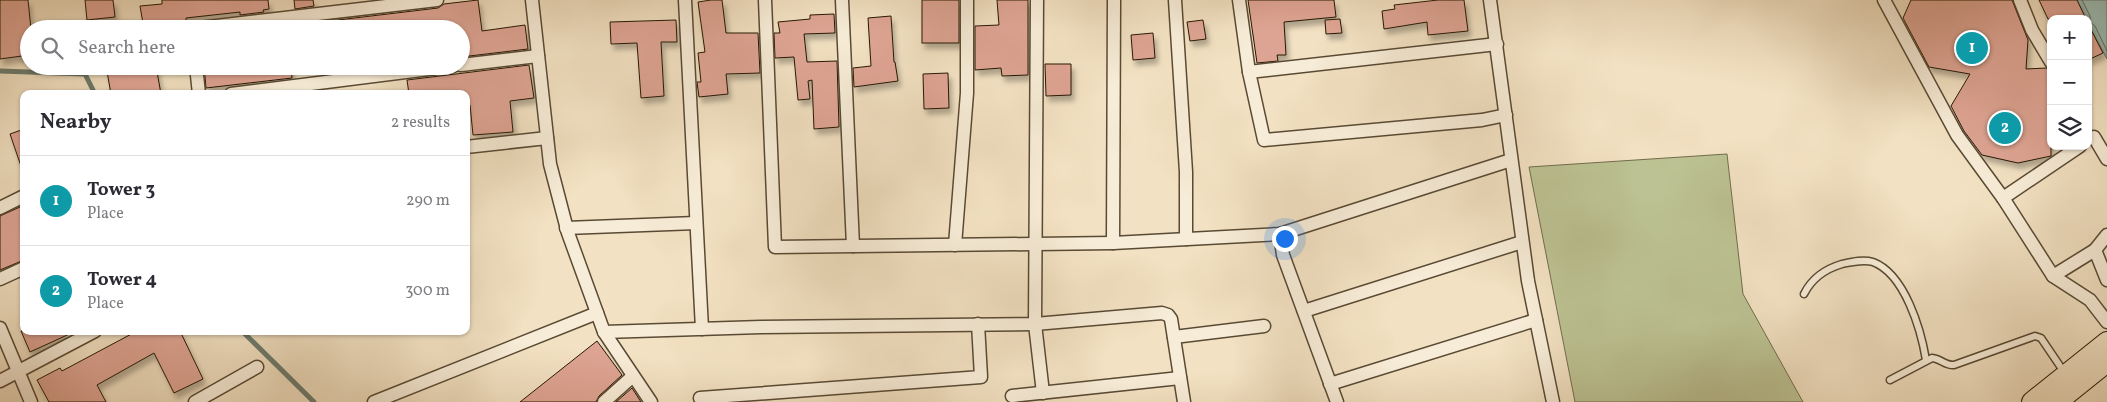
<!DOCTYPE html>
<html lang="en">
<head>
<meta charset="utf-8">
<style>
	body { margin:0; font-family:Vollkorn,serif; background:#f7f7f7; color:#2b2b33 }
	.controls { position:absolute; right:15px; top:15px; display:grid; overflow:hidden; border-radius:10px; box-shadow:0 1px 4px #0004 }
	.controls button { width:45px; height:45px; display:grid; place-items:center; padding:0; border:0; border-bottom:1px solid #e1e1e2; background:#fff; color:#2b2b33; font:25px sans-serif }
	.you { position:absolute; left:1284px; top:238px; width:18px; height:18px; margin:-12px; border:4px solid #fff; border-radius:50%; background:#1a73e8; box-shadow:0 0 0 8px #1a73e833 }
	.badge { display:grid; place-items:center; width:32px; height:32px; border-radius:50%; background:#0f766e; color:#fff; font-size:16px; font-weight:700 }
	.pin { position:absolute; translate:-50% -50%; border:2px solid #fff; box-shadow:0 1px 5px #0006 }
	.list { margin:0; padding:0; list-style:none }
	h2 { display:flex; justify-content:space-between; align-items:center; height:65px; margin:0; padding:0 20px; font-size:21px }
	h2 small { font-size:16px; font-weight:400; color:#7c7c81 }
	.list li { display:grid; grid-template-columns:32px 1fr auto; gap:15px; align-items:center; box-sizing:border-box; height:90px; padding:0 20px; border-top:1px solid #e1e1e2 }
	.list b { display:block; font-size:19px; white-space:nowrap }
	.list p { margin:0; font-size:16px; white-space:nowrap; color:#7c7c81 }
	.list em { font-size:16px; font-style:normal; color:#7c7c81 }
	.icon { flex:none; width:28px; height:28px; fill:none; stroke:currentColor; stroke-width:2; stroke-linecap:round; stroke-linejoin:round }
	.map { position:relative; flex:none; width:2107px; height:402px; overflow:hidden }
	.search { position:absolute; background:#fff; box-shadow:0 1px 4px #0004; left:20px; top:20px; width:450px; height:55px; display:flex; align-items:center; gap:12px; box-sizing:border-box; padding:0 18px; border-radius:28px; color:#7c7c81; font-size:19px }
	.panel { position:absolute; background:#fff; box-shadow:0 1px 4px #0004; left:20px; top:90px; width:450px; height:245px; border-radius:10px }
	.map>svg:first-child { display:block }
</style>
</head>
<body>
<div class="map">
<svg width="2107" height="402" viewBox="0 0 2107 402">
	<defs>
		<filter id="shadow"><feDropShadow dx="3" dy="5.5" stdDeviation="2.5" flood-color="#0004"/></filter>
	</defs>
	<rect width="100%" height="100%" fill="#f2e1c2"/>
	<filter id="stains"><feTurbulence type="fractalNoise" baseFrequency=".004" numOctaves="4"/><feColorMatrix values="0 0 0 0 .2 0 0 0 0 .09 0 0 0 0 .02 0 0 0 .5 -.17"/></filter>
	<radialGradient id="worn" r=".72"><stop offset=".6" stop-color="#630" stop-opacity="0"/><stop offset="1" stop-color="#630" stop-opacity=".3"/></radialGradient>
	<!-- green -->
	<path fill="#bcc293" stroke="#716d4c" d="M1727,154L1743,294L1803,402H1575L1529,167Z"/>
	<!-- water -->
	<path fill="#9bbdb5" stroke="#6c7b6e" d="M2077,0H2107V59L2088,24V19H2086Z"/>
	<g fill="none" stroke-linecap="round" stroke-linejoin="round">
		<!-- shore -->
		<path stroke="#606a5c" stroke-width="1" d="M2082,0L2090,16V22L2095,26L2107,51"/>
		<!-- stream -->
		<g stroke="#6c7b6e" stroke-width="5">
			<path d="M0,71L85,74L95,94"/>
			<path d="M242,331L314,402"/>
		</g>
	</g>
	<!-- building -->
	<g fill="#dea493" stroke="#261804" filter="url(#shadow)">
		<path d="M0,0H28L31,29H29V55L0,59Z"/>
		<path d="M85,0H113L115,17L87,20Z"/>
		<path d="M162,0H268L269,9L263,10L264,12L240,15V12L186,18V23L183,29H144L140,6L162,4Z"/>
		<path d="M294,0H313L314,6L295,9Z"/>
		<path d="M478,0L482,31L525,25L528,49L461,57V29H297L296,25L438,8L444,4Z"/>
		<path d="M711,0H722L726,33H758L760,73L726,74L728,94L699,97L697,82H701L698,53L705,52L698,2Z"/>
		<rect x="922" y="0" width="37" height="43"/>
		<path d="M997,0H1028V75L1002,76L1001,68L975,70V26L999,25Z"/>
		<path d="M1248,0H1334L1336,17L1284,22L1286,55H1277L1278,61L1257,63Z"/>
		<path d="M1438,0H1464L1468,31L1428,35L1427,22L1384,29L1382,11L1395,9L1394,5Z"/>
		<path d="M1911,0H2012L2028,40L2026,69L2046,68L2051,70V156L2018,163L1982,155L1964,131L1951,106L1970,74L1929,67L1903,18Z"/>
		<path d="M2039,0H2077L2086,19H2048Z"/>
		<path d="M834,14L835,33L804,34L807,62L837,61L839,127L814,129L812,80L808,81L810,99L798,100L794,57L775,58L774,33H780L778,22L810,19V15Z"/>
		<path d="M891,16L894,62H895L898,81L854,87L853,68L871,66L868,18Z"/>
		<path d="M1340,19L1342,33L1326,34L1325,20Z"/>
		<path d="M676,20L677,42H661L664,96L641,98L637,43L611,44L610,22Z"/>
		<path d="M1203,20L1206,39L1190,41L1187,22Z"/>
		<path d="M2088,24L2103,53L2088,60Z"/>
		<path d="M1153,33L1155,58L1133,60L1131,35Z"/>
		<path d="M1045,64H1071V95L1046,96Z"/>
		<path d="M529,65L534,98L510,101L513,132L473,135L470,105L466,106V94H409L407,80Z"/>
		<path d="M106,66H156L161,94H111Z"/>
		<path d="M204,66H291L292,78L206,88Z"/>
		<path d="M948,73L949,108L924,109L923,74Z"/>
		<path d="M24,129V168L22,169L10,134Z"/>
		<path d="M20,207L24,215V260L0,270V216Z"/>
		<path d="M21,331H76L30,352Z"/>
		<path d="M137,331H180L203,379L174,393L154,353L97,385L106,402H49L37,380L60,368L62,371Z"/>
		<path d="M597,341L622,375L599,396L596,402H520Z"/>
		<path d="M632,388L641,402H616Z"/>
	</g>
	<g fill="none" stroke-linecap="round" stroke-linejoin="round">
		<defs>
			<g id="lane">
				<path d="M1804,294C1812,278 1825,269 1842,264C1851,262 1863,259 1873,262C1905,274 1921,330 1926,360"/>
				<path d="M1890,380L1932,358C1941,359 1946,366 1954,365L2035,336L2041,338L2064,372"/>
			</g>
			<g id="street">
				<path d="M532,0L550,164L568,233L604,332L651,402"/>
				<path d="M685,0L702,329"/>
				<path d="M765,0L775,247L1113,243"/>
				<path d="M842,0L853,246"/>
				<path d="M1114,0L1113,243L1280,234L1511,160"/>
				<path d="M1175,0L1186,172V239"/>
				<path d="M1239,0L1249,72L1264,140L1482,120L1506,115"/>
				<path d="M1490,0L1528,281L1553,402"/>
				<path d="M1884,0L1957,135L2003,198L2053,276L2090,300L2107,322"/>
				<path d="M2020,0L2032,30L2051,62"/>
				<path d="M191,29L437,0"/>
				<path d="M461,65L538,56"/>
				<path d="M196,66L199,94"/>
				<path d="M1249,72L1497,44"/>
				<path d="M231,94L453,66"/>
				<path d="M2094,137L2107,159"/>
				<path d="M466,147L547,138"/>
				<path d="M2003,198L2080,146"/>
				<path d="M0,208L24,196"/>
				<path d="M566,228L696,223"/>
				<path d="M1280,234L1283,255L1337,402"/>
				<path d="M2107,235L2095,250L2107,280"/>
				<path d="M955,245L967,93V0"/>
				<path d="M2053,276L2095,250"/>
				<path d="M0,279L24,268"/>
				<path d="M1304,311L1522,242"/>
				<path d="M0,328L31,402"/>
				<path d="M604,332L761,327L1035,324L1037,0"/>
				<path d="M1174,337L1264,326"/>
				<path d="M0,381L95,331"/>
				<path d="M1330,384L1536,320"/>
				<path d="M1043,393L1035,324L1162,313L1168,315L1171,319L1184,402"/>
				<path d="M1012,396L1180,378"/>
				<path d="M700,398L981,377L978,324"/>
				<path d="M195,402L257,367"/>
				<path d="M374,402L597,313"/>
				<path d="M604,402L633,376"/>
			</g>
			<g id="primary">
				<path d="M2032,402L2107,342"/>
				<path d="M2057,402L2107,362"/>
			</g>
		</defs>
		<!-- lane casing -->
		<use href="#lane" stroke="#594a34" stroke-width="9"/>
		<!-- street casing -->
		<use href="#street" stroke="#594a34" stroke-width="15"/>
		<!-- primary casing -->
		<use href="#primary" stroke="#261804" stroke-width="22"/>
		<!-- lane -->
		<use href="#lane" stroke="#f7ecd7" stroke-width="6"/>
		<!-- street -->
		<use href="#street" stroke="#f7ecd7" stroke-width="12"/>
		<!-- primary -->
		<use href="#primary" stroke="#f2e1c2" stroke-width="20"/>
	</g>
	<rect width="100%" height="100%" filter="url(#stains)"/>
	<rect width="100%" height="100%" fill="url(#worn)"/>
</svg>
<div class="controls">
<button>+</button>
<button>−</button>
<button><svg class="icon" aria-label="layers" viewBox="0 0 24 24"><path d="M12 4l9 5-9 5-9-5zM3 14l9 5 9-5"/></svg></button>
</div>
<div class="you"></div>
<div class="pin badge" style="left:1972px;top:48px;background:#0f9aa8">1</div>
<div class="pin badge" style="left:2005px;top:128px;background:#0f9aa8">2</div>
<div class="search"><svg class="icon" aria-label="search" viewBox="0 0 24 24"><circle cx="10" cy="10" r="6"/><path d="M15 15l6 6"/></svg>Search here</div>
<section class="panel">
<h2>Nearby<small>2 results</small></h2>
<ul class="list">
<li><span class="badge" style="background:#0f9aa8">1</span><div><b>Tower 3</b><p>Place</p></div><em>290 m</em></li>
<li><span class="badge" style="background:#0f9aa8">2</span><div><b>Tower 4</b><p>Place</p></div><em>300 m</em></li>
</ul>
</section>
</div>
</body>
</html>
